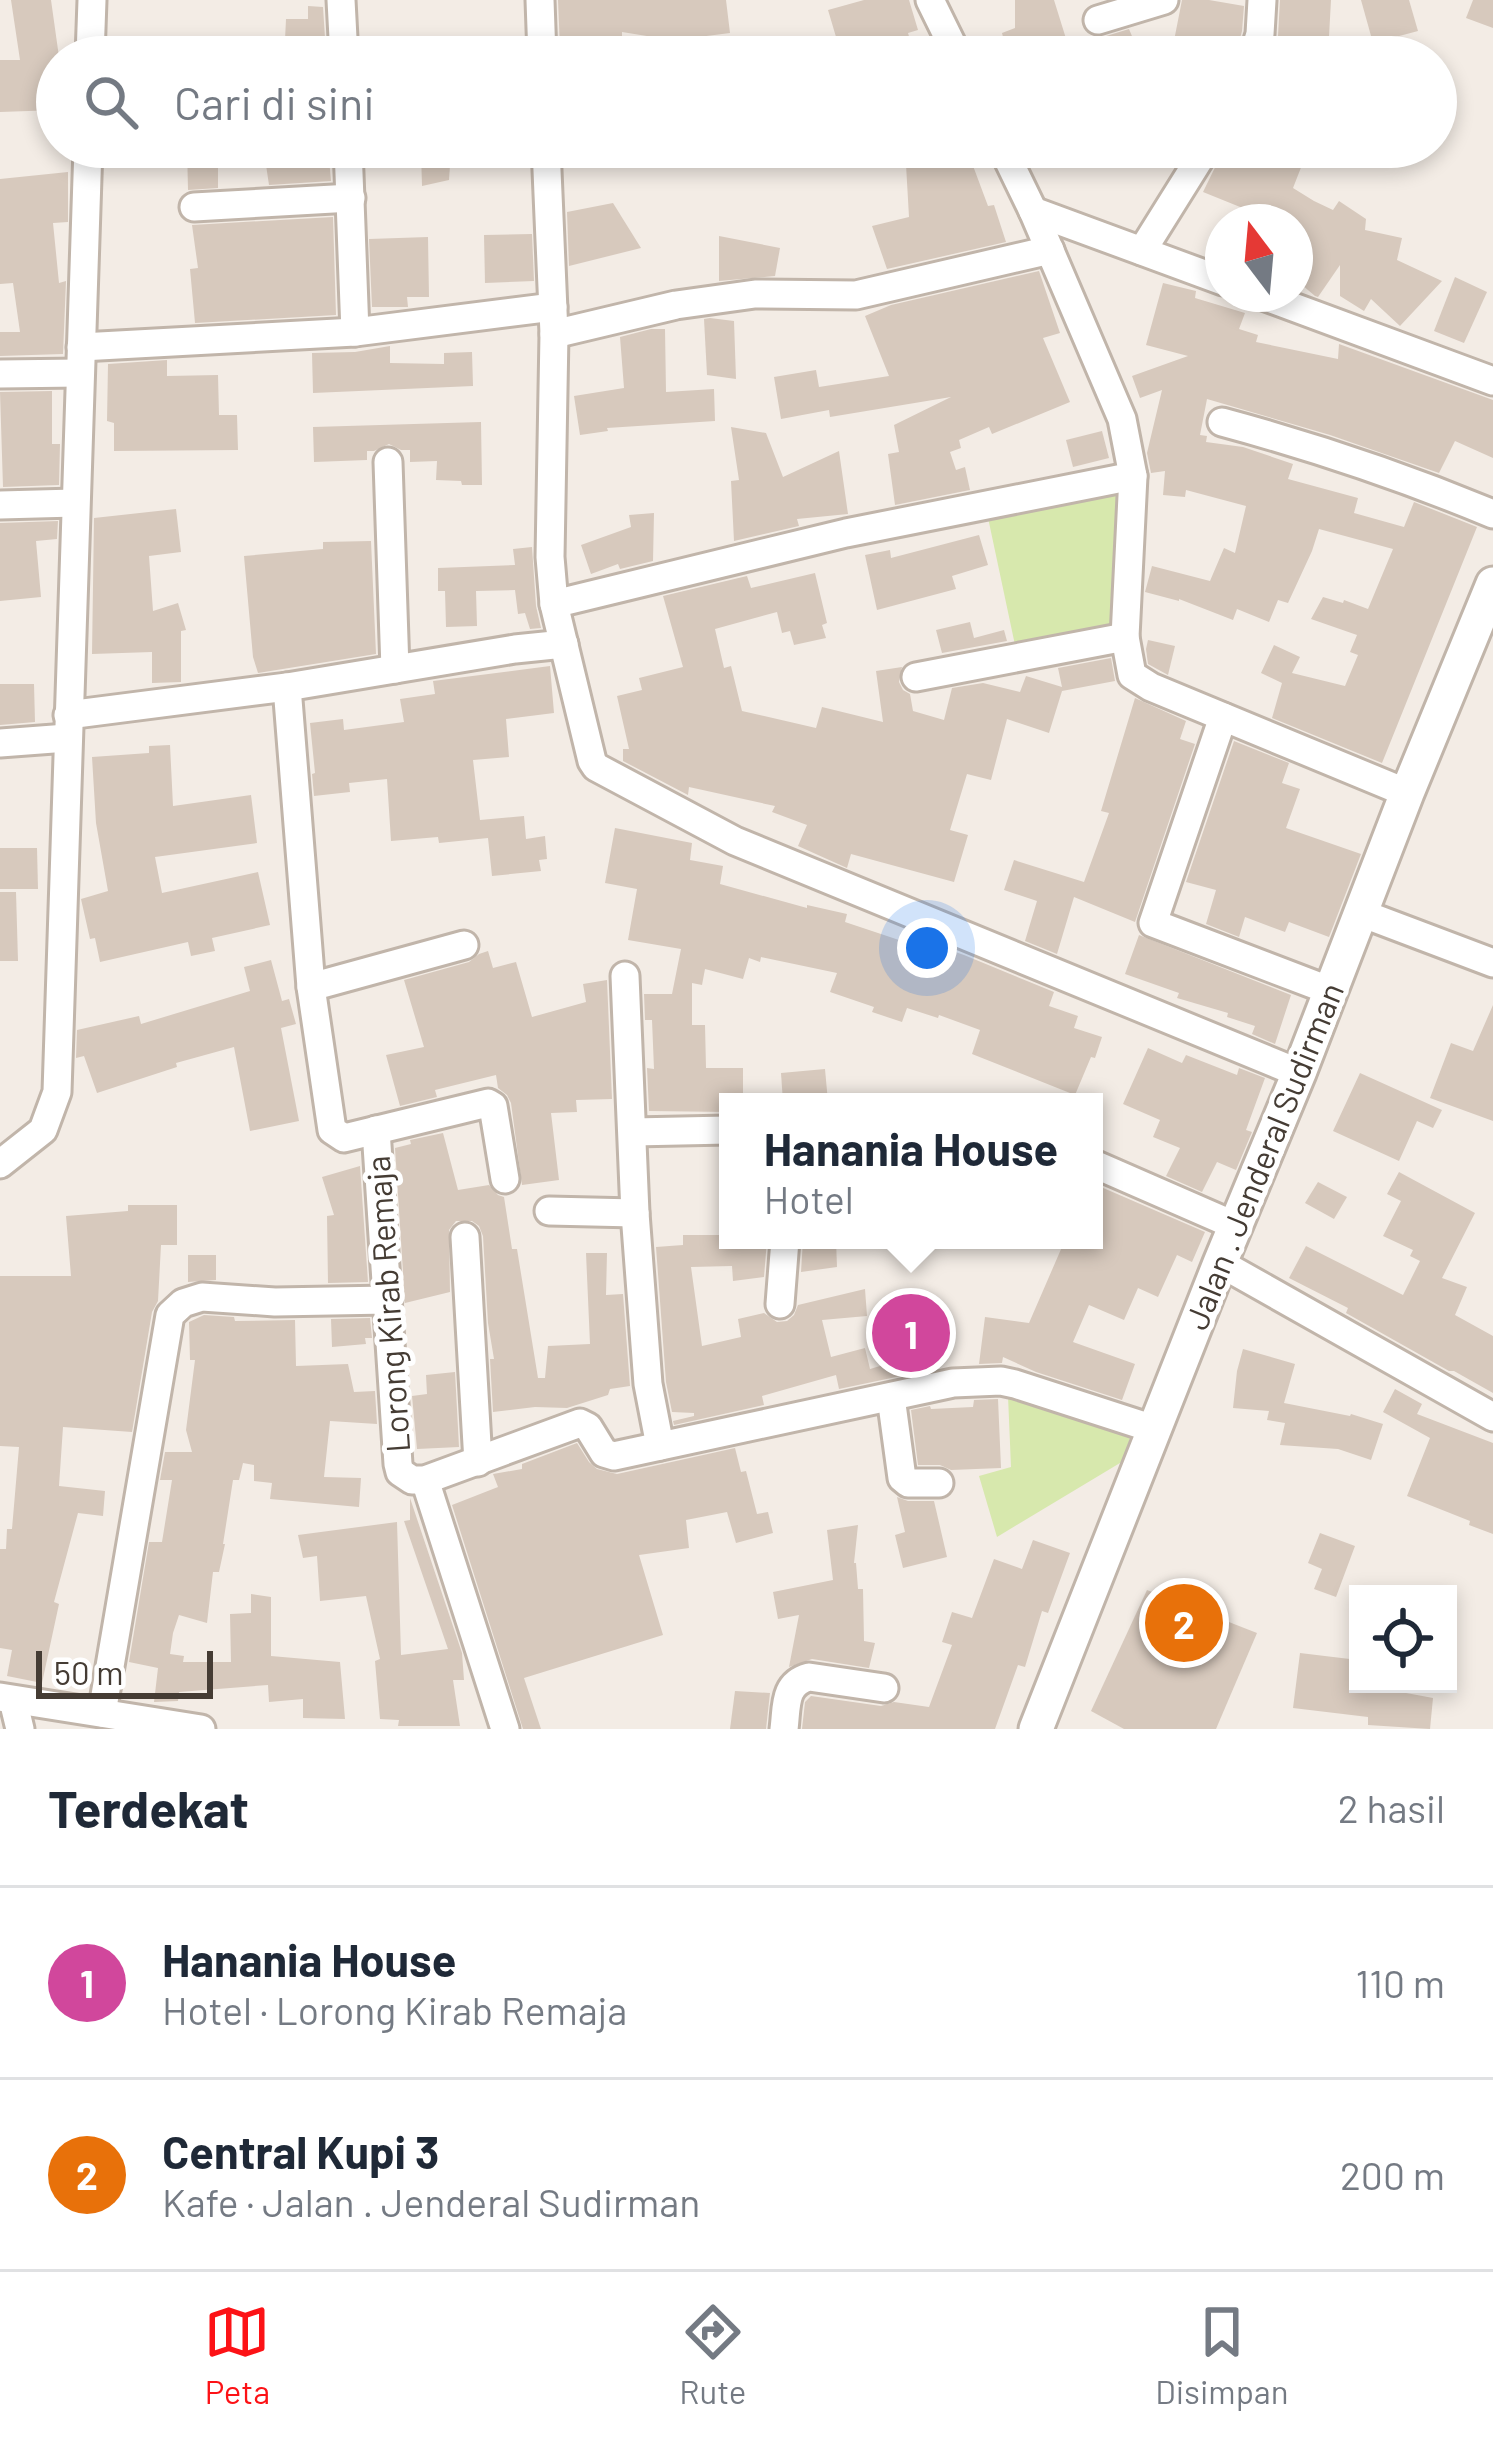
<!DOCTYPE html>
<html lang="id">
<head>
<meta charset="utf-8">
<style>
	body { margin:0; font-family:Barlow,sans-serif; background:#f2f2f3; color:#1f2937 }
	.controls { position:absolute; right:36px; bottom:36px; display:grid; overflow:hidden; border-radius:0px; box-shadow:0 6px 18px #0003 }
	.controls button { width:108px; height:108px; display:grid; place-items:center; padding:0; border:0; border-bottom:3px solid #e0e1e3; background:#fff; color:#1f2937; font:60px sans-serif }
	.compass { position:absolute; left:1205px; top:204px; width:108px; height:108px; border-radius:50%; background:#fff; box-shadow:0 6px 18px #0003; rotate:344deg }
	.scale { position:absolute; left:36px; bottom:30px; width:177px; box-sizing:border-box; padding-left:12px; border:6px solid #453c34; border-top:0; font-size:33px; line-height:42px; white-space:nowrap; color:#453c34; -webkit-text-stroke:9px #fff; paint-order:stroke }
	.you { position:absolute; left:927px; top:948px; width:42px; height:42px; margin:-30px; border:9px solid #fff; border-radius:50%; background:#1a73e8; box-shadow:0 0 0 18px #1a73e833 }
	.badge { display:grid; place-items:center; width:78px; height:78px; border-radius:50%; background:#fc1216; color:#fff; font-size:39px; font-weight:700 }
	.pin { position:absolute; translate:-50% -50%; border:6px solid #fff; box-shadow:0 3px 12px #0006 }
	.popup { position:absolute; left:719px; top:1093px; width:384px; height:156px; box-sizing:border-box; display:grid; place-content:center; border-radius:0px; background:#fff; filter:drop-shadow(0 3px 9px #0005); font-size:39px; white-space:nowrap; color:#747a83 }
	.popup b { font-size:45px; color:#1f2937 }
	.popup::after { content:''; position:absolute; left:50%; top:100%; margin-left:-24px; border:24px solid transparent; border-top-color:#fff }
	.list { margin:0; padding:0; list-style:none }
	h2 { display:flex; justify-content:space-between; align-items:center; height:156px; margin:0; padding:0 48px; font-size:51px }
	h2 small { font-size:39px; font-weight:400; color:#747a83 }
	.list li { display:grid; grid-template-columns:78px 1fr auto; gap:36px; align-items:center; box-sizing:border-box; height:192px; padding:0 48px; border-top:3px solid #e0e1e3 }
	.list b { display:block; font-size:45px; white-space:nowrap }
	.list p { margin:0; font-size:39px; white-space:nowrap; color:#747a83 }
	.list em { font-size:39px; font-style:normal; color:#747a83 }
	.icon { flex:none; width:66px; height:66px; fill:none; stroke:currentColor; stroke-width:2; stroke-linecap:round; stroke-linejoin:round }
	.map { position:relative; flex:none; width:1493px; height:1729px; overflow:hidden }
	.search { position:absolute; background:#fff; box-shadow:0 6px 18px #0003; left:36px; right:36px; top:36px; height:132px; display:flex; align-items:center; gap:30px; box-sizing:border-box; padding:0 42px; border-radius:66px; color:#747a83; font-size:45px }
	.sheet { height:540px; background:#fff }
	nav { display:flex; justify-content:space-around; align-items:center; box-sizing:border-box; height:168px; border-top:3px solid #e0e1e3; background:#fff; font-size:33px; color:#747a83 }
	nav a { display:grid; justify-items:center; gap:6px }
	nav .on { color:#fc1216 }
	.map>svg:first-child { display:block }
</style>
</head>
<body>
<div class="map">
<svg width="1493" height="1729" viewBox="0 0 1493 1729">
	<rect width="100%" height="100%" fill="#f3ece5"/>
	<!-- green -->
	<g fill="#d7e8ad">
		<path d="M1117,490L1115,629L1015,645L987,513Z"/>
		<path d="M1008,1396L1118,1424L1130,1437L1125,1460L997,1537L979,1476L1011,1467Z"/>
	</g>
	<!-- building -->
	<g fill="#d7c9bd">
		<path d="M11,0H51L59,57H57L55,68L57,110L0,112V60H20Z"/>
		<path d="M558,0H726L730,33L683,39L684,42L622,32V57H563L560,48Z"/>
		<path d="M864,0H909L918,30L908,33L915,57H842L828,10Z"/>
		<path d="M1015,0H1054L1068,45L1091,36L1103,37L1129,29L1134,41L1142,37L1171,56L1182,0H1209L1244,6L1242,31L1235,57H1008L1002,33L1015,28Z"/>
		<path d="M1280,0H1331L1328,55L1272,57L1278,36Z"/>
		<path d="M1361,0H1409L1418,31L1373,43Z"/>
		<path d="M1473,0H1493V28L1466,18Z"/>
		<path d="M308,6L323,7L325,38L285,40L286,19H308Z"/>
		<path d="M187,147H218V188L188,190Z"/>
		<path d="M281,147H328L331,181L269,185L266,165L282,163Z"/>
		<path d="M905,147H966L988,206L994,205L1006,242L887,269L872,226L909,217Z"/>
		<path d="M1225,147H1309L1293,188L1314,201L1333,210L1339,201L1366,219L1365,230L1402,238L1397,260L1442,281L1400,326L1371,299L1364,311L1340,296V265L1318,297L1315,296L1295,279V222H1243L1250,211L1203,192Z"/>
		<path d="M451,150L449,180L422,186L421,154Z"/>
		<path d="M68,172V222L53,223L59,283L66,281L63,354L0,356V332H20L13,283L0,284V179Z"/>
		<path d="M613,203L641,248L569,266L567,212Z"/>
		<path d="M333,217L336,315L195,323L190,269L198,268L192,225Z"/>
		<path d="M532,234L534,281L485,283L484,235Z"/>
		<path d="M719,236L780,248L775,276L719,281Z"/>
		<path d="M428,237L429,297H407L408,307H372L369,239Z"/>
		<path d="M1039,271L1060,333L1043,338L1070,402L992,434L989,427L959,440L961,448L950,452L956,470L965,467L970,490L895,505L888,454L899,452L894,425L951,397L830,417L829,410L781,419L774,377L816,370L819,387L889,376L865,316L891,305Z"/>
		<path d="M1455,277L1487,292L1464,343L1434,331Z"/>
		<path d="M1163,283L1196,291L1195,298L1245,313L1239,329L1258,335L1256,342L1338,359L1339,344L1493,400V458L1455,441L1439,473L1330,435L1207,399L1200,435L1207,436L1206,442L1243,447L1293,464L1288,479L1358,498L1354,513L1404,527L1414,502L1477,527L1382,763L1272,718L1282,683L1261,673L1274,645L1300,657L1292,673L1345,686L1358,655L1350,652L1357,635L1311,619L1323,597L1343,603L1344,600L1368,609L1393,549L1319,529L1312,551L1288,603L1278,600L1269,622L1237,609L1233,620L1179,599V601L1145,592L1152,566L1210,581L1224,548L1235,553L1246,506L1186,490L1185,497L1163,495L1165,471L1151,473L1147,453L1162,390L1140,398L1132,376L1188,356L1146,345Z"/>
		<path d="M710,318L734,321L736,379L707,375L704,319Z"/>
		<path d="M651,329H665L666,392L714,389L715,421L607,428L608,431L580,435L574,396L624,388L620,337Z"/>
		<path d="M390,346V363L444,364V353L472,352L473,386L313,393L312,353L355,352Z"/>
		<path d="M167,360V376L218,375L219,415H237L238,450L114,451V423L107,421L108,364Z"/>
		<path d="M52,391V444H60L59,485L3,487L0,392Z"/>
		<path d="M481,422L482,485H462L461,481L436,480L437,461L410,462V450H401L389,444L374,451H367V460L314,462L313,427Z"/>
		<path d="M731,427L766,433L783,477L839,451L848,514L797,519L799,526L734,541L731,481L739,480Z"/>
		<path d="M1102,431L1109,458L1073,467L1066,440Z"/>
		<path d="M176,509L181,552L149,556L153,611L178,603L186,630L181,631V682L152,683V652L92,654L94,518Z"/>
		<path d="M654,513L653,561L620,569L618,564L591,574L581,545L631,527L629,515Z"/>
		<path d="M58,521L57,539L36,541L41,597L0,601V523Z"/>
		<path d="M979,535L988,565L952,576L956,589L877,610L865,555L890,550L891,558Z"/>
		<path d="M371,541L376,654L258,673L253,657L244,556L323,549V542Z"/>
		<path d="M532,547L536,606L541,628L530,629L525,613L518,614L515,590L476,591L477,626L446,627L445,591H438V568L515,565L513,549Z"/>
		<path d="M815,573L827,623L822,625L826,638L794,645L790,631L782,633L777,612L715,629L724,668L731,666L742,711L816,728L822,707L883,722L876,671L902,667L899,682L903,690L910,694L913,711L944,720L952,688L983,683L1020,692L1026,676L1062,687L1058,668L1111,658L1115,681L1062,691L1049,733L1007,719L991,780L967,774L950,830L968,835L954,882L851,854L847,868L798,846L807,825L772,812L775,806L689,787L688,795L623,761V749H629L617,696L642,690L639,678L683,667L663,596L747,576L751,588Z"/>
		<path d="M970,622L974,638L1004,630L1007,641L942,653L936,630Z"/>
		<path d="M1148,640L1175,646L1168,675L1148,664L1146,649Z"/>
		<path d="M550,666L554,713L506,719L509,757L473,760L480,820L524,816L526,839L545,836L547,859L539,860L541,871L492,876L488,838L439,843L438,837L391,841L387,779L349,783L350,792L314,796L312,774L315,773L310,723L343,719L344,730L404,722L400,699L435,694L433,681Z"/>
		<path d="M0,684H34L35,722L0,725Z"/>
		<path d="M1135,698L1186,721L1180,739L1195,744L1135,922L1074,897L1057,954L1025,941L1037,901L1004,890L1014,860L1084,882L1109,813L1101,811Z"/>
		<path d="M1234,741L1289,763L1282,783L1300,789L1286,828L1361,854L1329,937L1289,922L1285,932L1245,917L1239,937L1206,924L1216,890L1186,882Z"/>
		<path d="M170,745L173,806L251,795L257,843L155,857L162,893L258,872L270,925L212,938L215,951L191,956L188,942L100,962L95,938L90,939L81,899L108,891L96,823L92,757L149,753V746Z"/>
		<path d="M615,828L692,843L690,860L723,866L720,884L807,908V905L847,914L845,922L905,942L907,935L964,955L1054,992L1049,1006L1078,1016L1074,1028L1102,1037L1095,1058L1091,1057L1075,1095L972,1054L980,1030L939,1015L938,1018L907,1008L902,1022L872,1012L874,1007L830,992L837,973L761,957L760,962L749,958L743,979L705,969L702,985L692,983V1025H705L706,1068H743V1102H728V1112L649,1111L647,1068L654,1069L652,1020H645L644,994H672L681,949L628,940L637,889L605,883Z"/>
		<path d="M0,848H37L38,889H0Z"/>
		<path d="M0,892H16L18,961H0Z"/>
		<path d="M1139,935L1291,995L1275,1044L1252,1034L1255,1026L1227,1017L1228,1013L1177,998L1179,993L1125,974Z"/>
		<path d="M488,951L493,968L516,962L532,1017L586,1002L583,984L607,980L612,1099L576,1100L577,1112L551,1113L559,1180L522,1185L511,1103L507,1095L498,1088L496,1075L435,1090L437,1097L400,1106L386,1055L424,1047L404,980L469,962L479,954Z"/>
		<path d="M271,960L282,1001L289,999L296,1024L281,1028L299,1121L250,1131L234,1047L176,1063L177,1067L97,1093L84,1056L76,1058L77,1030L139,1016L141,1024L250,991L244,967Z"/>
		<path d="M1493,1005V1121L1430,1098L1451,1043L1473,1051Z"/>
		<path d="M1148,1048L1182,1063L1186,1055L1237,1075L1239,1068L1265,1078L1246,1130L1252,1132L1236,1170L1217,1162L1202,1192L1166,1176L1180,1148L1153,1137L1160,1120L1123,1104Z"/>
		<path d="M825,1069L828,1102H783L781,1073Z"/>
		<path d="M1360,1073L1442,1110L1433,1128L1417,1121L1399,1161L1333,1131Z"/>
		<path d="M443,1133L458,1190L489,1185L498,1195L504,1197L512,1249H517L538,1378H545L548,1346L590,1344L586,1253H607L606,1295L623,1294L630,1386L610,1389L608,1395L567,1408L535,1407L493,1412L490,1359H494L488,1323L483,1236L479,1226L472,1221H456L449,1230L450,1292L405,1303L395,1148L411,1144L410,1140Z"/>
		<path d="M360,1166L368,1282L328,1283L327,1216L334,1215L322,1177Z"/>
		<path d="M1399,1172L1475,1213L1442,1278L1467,1287L1455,1315L1493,1336V1393L1454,1371H1449L1346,1313L1348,1308L1289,1278L1306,1246L1403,1295L1420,1261L1410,1256L1413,1250L1383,1236L1401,1201L1387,1194Z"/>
		<path d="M1318,1182L1347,1197L1334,1219L1305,1203Z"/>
		<path d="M1094,1184L1205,1232L1192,1262L1177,1255L1158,1297L1138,1288L1124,1320L1089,1305L1073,1342L1135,1364L1122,1400L1036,1372L1003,1357L1002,1363L979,1364L985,1317L1029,1323L1065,1240H1094Z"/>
		<path d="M128,1205H177V1245H161L158,1301L152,1312L132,1432L63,1427L59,1486L105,1491L103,1516L78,1513L54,1602L59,1604L42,1683L7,1676L12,1650L0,1648V1549H6L7,1529H12L19,1447L0,1446V1276H71L66,1216L128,1211Z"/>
		<path d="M683,1235H728V1240H767L764,1277L733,1281L732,1266L691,1267L702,1346L741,1337L738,1319L764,1313L777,1322L787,1321L794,1315L798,1305L865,1289L867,1316L822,1320L831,1357L865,1348L870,1369L907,1358V1349L914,1348L920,1372L839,1389L836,1375L762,1396L764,1405L674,1425L673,1421L694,1416V1413L672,1412L666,1382L656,1247L683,1245Z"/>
		<path d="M803,1240H836L837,1267L801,1272Z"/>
		<path d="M188,1255H216V1280L188,1282Z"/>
		<path d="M204,1315L234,1317L235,1321L295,1320L296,1366L348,1364L354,1392L375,1391L377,1424L330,1421L324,1477L361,1478L359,1507L270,1499L272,1483L254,1481V1465L243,1463L239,1480H233L223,1544H225L219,1572H213L207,1623L179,1615L173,1633L170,1654L184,1656L183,1662H231L230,1614L251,1613V1594L271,1597V1656L340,1662L345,1719L303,1718V1699L269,1702L268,1685L179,1692L178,1701L154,1702L158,1668L129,1662L149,1542H162L172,1480H160L165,1452H192L186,1430L195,1360H190L189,1322Z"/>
		<path d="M370,1318L372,1338H365L366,1344L332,1347L331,1319Z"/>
		<path d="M1243,1349L1295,1364L1284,1403L1350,1416L1351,1414L1383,1424L1371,1460L1338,1449L1280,1445L1285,1423L1267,1420L1269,1411L1233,1408L1237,1371Z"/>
		<path d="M455,1372L459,1447L417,1449L412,1396L427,1394L426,1375Z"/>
		<path d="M1395,1389L1422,1404L1417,1414L1493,1443V1534L1469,1525L1470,1521L1407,1496L1430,1438L1383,1412Z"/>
		<path d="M998,1399L1001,1468L951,1470L940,1465H918L911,1410L930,1406L931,1409L973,1407L974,1400Z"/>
		<path d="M577,1443L589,1462L597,1469L617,1474L735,1448L741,1472L746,1471L757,1514L768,1512L773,1533L736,1543L727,1512L686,1520L689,1548L639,1555L663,1635L524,1678L541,1729H523L452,1505L498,1487L493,1474L522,1469V1464Z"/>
		<path d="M897,1497L908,1501H934L947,1557L903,1568L895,1535L905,1532Z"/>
		<path d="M410,1498L462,1653L464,1680H453L460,1726H398L399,1720L380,1719L375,1661L380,1659L366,1596L320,1601L317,1556L303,1558L298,1535L397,1522L401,1655L448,1649L404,1521L410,1520Z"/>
		<path d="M858,1525L854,1563H856L858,1589H863L864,1641L875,1643L869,1668L812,1659L789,1667L799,1615L778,1619L773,1592L833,1580L827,1530Z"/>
		<path d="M1320,1533L1355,1546L1336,1597L1314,1589L1322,1569L1308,1563Z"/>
		<path d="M1033,1540L1070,1553L1048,1613L1042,1611L1025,1667L1018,1665L995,1729H802L805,1702L811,1696L881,1706L894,1702L929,1707L952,1645L942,1642L952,1612L972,1618L994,1559L1022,1569Z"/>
		<path d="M1147,1590L1257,1633L1216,1729H1124L1091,1711Z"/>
		<path d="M1300,1653L1358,1660V1684L1433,1698L1430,1729L1368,1725V1717L1293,1708Z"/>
		<path d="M735,1691L770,1693L766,1729H730Z"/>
	</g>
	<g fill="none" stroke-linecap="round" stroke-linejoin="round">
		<defs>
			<g id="minor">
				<path d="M341,0L344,57"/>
				<path d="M540,0L542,57"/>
				<path d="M930,0L958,57"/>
				<path d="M1098,20L1164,0"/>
				<path d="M90,57L92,0"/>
				<path d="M291,57L343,56"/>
				<path d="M1253,57L1260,34L1262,0"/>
				<path d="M348,147L355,332"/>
				<path d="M546,147L554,334L550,557L554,604L592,761L596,767L735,841L1299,1073"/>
				<path d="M1002,147L1033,211L1122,419L1133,476L1125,637L1132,675L1151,687L1407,793"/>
				<path d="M194,207L351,198"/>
				<path d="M1033,211L1223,281"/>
				<path d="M1142,251L1207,147"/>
				<path d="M1258,294L1493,381"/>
				<path d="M554,334L676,305L755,294L856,295L1050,250"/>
				<path d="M81,347L355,332L553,307"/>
				<path d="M0,374L80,373"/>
				<path d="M1222,422C1315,447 1404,477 1493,514"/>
				<path d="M388,462L395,669"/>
				<path d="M0,505L75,503"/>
				<path d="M554,604L846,533L1133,476"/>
				<path d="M916,677L1125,637"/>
				<path d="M287,687L311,987L332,1130L344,1138L488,1103L493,1106L505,1179"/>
				<path d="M68,715L287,687L515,649L564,644"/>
				<path d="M1223,717L1153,923L1331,991"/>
				<path d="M0,743L67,738"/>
				<path d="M1361,913L1493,963"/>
				<path d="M625,976L635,1213L648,1384L660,1446"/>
				<path d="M311,987L464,945"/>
				<path d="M376,1130L398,1464L400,1472L412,1480H425L580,1423L588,1427L604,1453L614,1456L953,1383L1001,1381L1015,1384L1154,1429"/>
				<path d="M633,1132L728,1130"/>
				<path d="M0,1164L43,1130L57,1092L88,147"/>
				<path d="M1094,1164L1236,1226"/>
				<path d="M549,1211L635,1213"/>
				<path d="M465,1237L478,1462"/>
				<path d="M1220,1263L1493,1417"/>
				<path d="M780,1304L785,1240"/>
				<path d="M891,1397L902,1478L908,1483H939"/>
				<path d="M425,1480L505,1729"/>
				<path d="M0,1697L201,1729"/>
				<path d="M13,1700L20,1729"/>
				<path d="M102,1713L170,1315L183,1303L202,1297L275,1302L388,1300"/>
				<path d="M784,1729C787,1707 783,1684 809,1677L884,1688"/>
			</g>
			<path id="tertiary" d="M1036,1729L1220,1263L1299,1073L1407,793L1493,584"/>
		</defs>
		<!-- minor casing -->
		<use href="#minor" stroke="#c1b5aa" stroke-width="33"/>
		<!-- tertiary casing -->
		<use href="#tertiary" stroke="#c1b5aa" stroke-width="39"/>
		<!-- minor -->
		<use href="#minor" stroke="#fff" stroke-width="27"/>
		<!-- tertiary -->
		<use href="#tertiary" stroke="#fff" stroke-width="33"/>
	</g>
	<g text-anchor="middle" stroke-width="10" stroke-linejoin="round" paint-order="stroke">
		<!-- street labels -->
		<g font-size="33" fill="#453c34" stroke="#fff">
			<text transform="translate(1264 1156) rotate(-68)" y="12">Jalan . Jenderal Sudirman</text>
			<text transform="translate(388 1304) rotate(-94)" y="12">Lorong Kirab Remaja</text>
		</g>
	</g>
</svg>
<div class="controls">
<button><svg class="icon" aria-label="locate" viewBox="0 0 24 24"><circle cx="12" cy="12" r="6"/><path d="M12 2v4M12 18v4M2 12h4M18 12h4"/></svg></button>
</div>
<svg class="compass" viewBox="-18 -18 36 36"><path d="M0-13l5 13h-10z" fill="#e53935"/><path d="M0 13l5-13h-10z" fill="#747a83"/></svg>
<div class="scale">50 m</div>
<div class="you"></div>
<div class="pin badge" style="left:911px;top:1333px;background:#d1479c">1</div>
<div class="popup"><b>Hanania House</b>Hotel</div>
<div class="pin badge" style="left:1184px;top:1623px;background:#e8710a">2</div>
<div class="search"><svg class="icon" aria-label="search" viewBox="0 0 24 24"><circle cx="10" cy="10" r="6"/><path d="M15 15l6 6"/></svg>Cari di sini</div>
</div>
<section class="sheet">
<h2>Terdekat<small>2 hasil</small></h2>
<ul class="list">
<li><span class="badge" style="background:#d1479c">1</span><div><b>Hanania House</b><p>Hotel · Lorong Kirab Remaja</p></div><em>110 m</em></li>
<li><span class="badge" style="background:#e8710a">2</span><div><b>Central Kupi 3</b><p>Kafe · Jalan . Jenderal Sudirman</p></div><em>200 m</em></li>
</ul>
</section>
<nav>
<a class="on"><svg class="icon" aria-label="map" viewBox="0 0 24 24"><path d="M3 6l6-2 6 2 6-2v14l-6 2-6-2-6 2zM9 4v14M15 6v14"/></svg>Peta</a>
<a><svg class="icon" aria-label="directions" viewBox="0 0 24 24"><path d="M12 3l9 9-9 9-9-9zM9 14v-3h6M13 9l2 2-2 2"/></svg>Rute</a>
<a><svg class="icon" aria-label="saved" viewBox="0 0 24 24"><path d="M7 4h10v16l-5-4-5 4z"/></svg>Disimpan</a>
</nav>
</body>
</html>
